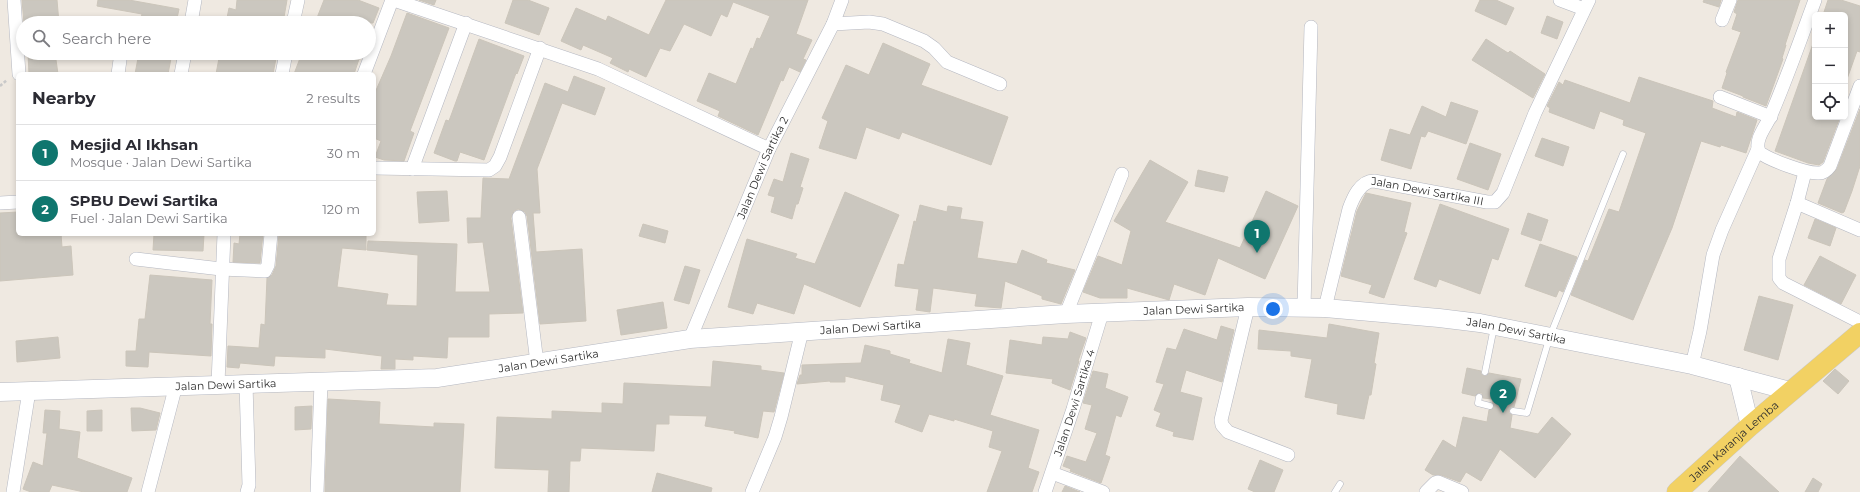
<!DOCTYPE html>
<html lang="en">
<head>
<meta charset="utf-8">
<style>
	body { margin:0; font-family:Montserrat,sans-serif; background:#f2f2f3; color:#2b2b33 }
	.controls { position:absolute; right:12px; top:12px; display:grid; overflow:hidden; border-radius:6px; box-shadow:0 2px 6px #0003 }
	.controls button { width:36px; height:36px; display:grid; place-items:center; padding:0; border:0; border-bottom:1px solid #e1e1e2; background:#fff; color:#2b2b33; font:20px sans-serif }
	.you { position:absolute; left:1273px; top:309px; width:14px; height:14px; margin:-10px; border:3px solid #fff; border-radius:50%; background:#1a73e8; box-shadow:0 0 0 6px #1a73e833 }
	.badge { display:grid; place-items:center; width:26px; height:26px; border-radius:50%; background:#0f766e; color:#fff; font-size:13px; font-weight:700 }
	.pin { position:absolute; translate:-50% -33px; filter:drop-shadow(0 1px 2px #0008) }
	.pin::after { content:''; position:absolute; top:21px; width:14px; height:12px; background:inherit; clip-path:polygon(0 0,100% 0,50% 100%) }
	.list { margin:0; padding:0; list-style:none }
	h2 { display:flex; justify-content:space-between; align-items:center; height:52px; margin:0; padding:0 16px; font-size:17px }
	h2 small { font-size:13px; font-weight:400; color:#7c7c81 }
	.list li { display:grid; grid-template-columns:26px 1fr auto; gap:12px; align-items:center; box-sizing:border-box; height:56px; padding:0 16px; border-top:1px solid #e1e1e2 }
	.list b { display:block; font-size:15px; white-space:nowrap }
	.list p { margin:0; font-size:13px; white-space:nowrap; color:#7c7c81 }
	.list em { font-size:13px; font-style:normal; color:#7c7c81 }
	.icon { flex:none; width:22px; height:22px; fill:none; stroke:currentColor; stroke-width:2; stroke-linecap:round; stroke-linejoin:round }
	.map { position:relative; flex:none; width:1860px; height:492px; overflow:hidden }
	.search { position:absolute; background:#fff; box-shadow:0 2px 6px #0003; left:16px; top:16px; width:360px; height:44px; display:flex; align-items:center; gap:10px; box-sizing:border-box; padding:0 14px; border-radius:22px; color:#7c7c81; font-size:15px }
	.panel { position:absolute; background:#fff; box-shadow:0 2px 6px #0003; left:16px; top:72px; width:360px; height:164px; border-radius:6px }
	.map>svg:first-child { display:block }
</style>
</head>
<body>
<div class="map">
<svg width="1860" height="492" viewBox="0 0 1860 492">
	<rect width="100%" height="100%" fill="#efe9e1"/>
	<!-- building -->
	<g fill="#cbc7bf" stroke="#cbc5ba">
		<path d="M22,0H57L59,23H24Z"/>
		<path d="M98,0H129L179,9L176,23H140L142,14L97,6Z"/>
		<path d="M237,0H287L283,23H226L229,8L236,10Z"/>
		<path d="M324,0H358L379,8L373,23H315Z"/>
		<path d="M419,0H436L434,5Z"/>
		<path d="M513,0H528L549,8L539,35L505,23Z"/>
		<path d="M666,0H808L796,34L812,40L803,59L806,60L800,72L789,67L783,81L781,80L758,135L718,116L720,111L697,101L709,73L736,84L751,48L753,49L757,38L760,39L770,16L733,2L727,17L721,14L711,36L684,24L670,51L660,48L646,77L629,69L628,72L610,63L613,58L583,45L581,50L561,41L576,8L606,21L608,16L649,35Z"/>
		<path d="M1480,0H1496L1514,8L1506,25L1475,11Z"/>
		<path d="M1704,0H1721L1719,7L1703,2Z"/>
		<path d="M1738,0H1800L1785,45H1786L1782,58L1783,59L1766,106L1743,97V96L1722,88L1727,73L1726,72L1741,32L1732,29L1737,14L1734,12Z"/>
		<path d="M1828,0H1841L1860,6V52L1857,51L1847,79H1845V15H1823Z"/>
		<path d="M407,13L449,28L410,131L414,133L404,161L384,160L375,157L381,141L374,138V95L391,56Z"/>
		<path d="M1547,16L1563,22L1557,39L1541,33Z"/>
		<path d="M479,39L524,56L517,74L516,73L484,160L460,152L457,161H455L434,153L446,120L449,121Z"/>
		<path d="M1486,39L1508,53L1510,51L1545,74L1533,98L1472,60Z"/>
		<path d="M1814,41H1815V117H1840L1823,162L1819,165L1808,163L1775,151Z"/>
		<path d="M883,43L930,64L921,85L1008,117L991,165L902,132L899,139L866,127L856,159L819,148L828,121L822,118L846,65L869,75Z"/>
		<path d="M28,53H55L58,74H29Z"/>
		<path d="M139,53H172L168,74H135Z"/>
		<path d="M220,53H277L273,74H216Z"/>
		<path d="M302,53H361L354,74H294Z"/>
		<path d="M574,76L605,88L595,115L562,103L537,169L540,213H533L536,252L582,249L586,321L540,324L527,216L525,212L518,209L514,211L511,218L523,313L489,314V337H448L447,358L413,356V360L395,359V369H381L382,356L325,349V358L275,356L274,366L240,363L239,368L227,367L228,346L259,348L261,324L265,325L267,278L272,275L276,266L279,234H366V250L342,248L337,287L388,294L386,305L417,306L418,255L367,250L368,241L457,244L455,292H490L483,242L468,243L467,218H481L483,178L509,179L545,83L568,92Z"/>
		<path d="M1639,77L1713,101L1712,108L1736,117L1737,112L1757,120L1746,153L1721,145L1720,147L1701,141L1672,228L1633,320L1571,295L1585,260L1588,261L1609,209L1619,212L1646,133L1623,125L1624,120L1600,111L1594,129L1549,112L1550,108L1547,106L1559,82L1563,85L1565,80L1630,103Z"/>
		<path d="M1451,102L1478,111L1466,144L1428,131L1425,137L1421,136L1411,169L1381,160L1390,129L1410,135L1422,106L1446,117Z"/>
		<path d="M1860,109V166L1852,191L1844,212L1842,213L1818,203L1827,179L1837,169Z"/>
		<path d="M1542,138L1569,147L1563,166L1535,156Z"/>
		<path d="M1470,143L1501,154L1488,190L1457,179Z"/>
		<path d="M791,153L809,159L800,187L803,188L798,204H796L792,219L771,212L775,197L768,195L774,179L783,182Z"/>
		<path d="M1150,160L1188,182L1165,222L1240,248L1266,191L1298,206L1265,279L1218,258L1205,295L1174,284L1169,300L1127,288V298H1100L1083,292L1098,256L1122,265L1131,231L1114,221Z"/>
		<path d="M1198,170L1228,177L1224,192L1195,186Z"/>
		<path d="M447,191L449,221L419,223L417,192Z"/>
		<path d="M845,192L899,215L860,307L804,284L794,314L757,303L753,314L728,307L747,239L797,254L795,258L815,264Z"/>
		<path d="M1366,193L1411,203L1404,232L1407,233L1384,298L1369,293L1372,285L1341,276L1357,211Z"/>
		<path d="M1440,204L1509,229L1498,260L1492,258L1480,294L1439,279L1436,287L1414,279Z"/>
		<path d="M920,205L947,212L948,206L962,208L960,219L983,222L977,258L1017,264L1022,250L1047,260L1046,263L1075,270L1061,304L1042,299V296L1005,281L1001,308L975,306L977,294L933,288L930,312L916,310L919,289L895,286L898,264L904,265L914,221L916,222Z"/>
		<path d="M18,212V234H61L62,247L71,246L73,275L0,281V213Z"/>
		<path d="M1528,213L1548,220L1541,241L1521,234Z"/>
		<path d="M1815,219L1836,228L1830,246L1808,238Z"/>
		<path d="M643,224L668,231L665,243L639,236Z"/>
		<path d="M154,234H204L203,251L153,250Z"/>
		<path d="M240,234H263L260,263L233,262L234,243L239,244Z"/>
		<path d="M1540,244L1577,257L1563,292L1559,290L1556,297L1525,286Z"/>
		<path d="M1820,256L1856,275L1841,304L1804,285Z"/>
		<path d="M685,266L700,270L689,304L674,300Z"/>
		<path d="M150,275L212,280L210,324H212L211,356L149,352L148,367L126,366V351H136L139,319H145Z"/>
		<path d="M1759,296L1793,305L1778,360L1744,350Z"/>
		<path d="M663,302L667,328L621,335L617,310Z"/>
		<path d="M1329,324L1379,333L1374,363L1376,364L1371,395H1369L1364,419L1337,414L1338,404L1305,397L1312,359L1291,356V351L1258,349L1259,330L1327,338Z"/>
		<path d="M1221,326L1234,330L1222,382L1186,370L1180,392L1202,398L1193,440L1173,436L1174,432L1156,426L1161,413L1154,410L1164,384L1156,382L1167,348L1176,350L1184,329L1217,340Z"/>
		<path d="M1070,332L1086,338L1078,361H1079L1070,390L1052,383L1053,379L1006,373L1010,340L1042,345L1043,337L1068,339Z"/>
		<path d="M58,337L60,358L17,362L16,341Z"/>
		<path d="M948,339L970,343L966,365L1003,376L990,415L1039,430L1028,468L1039,472L1032,492H987L1002,451L989,447L993,431L954,419V421L929,414L922,432L895,422L901,405L881,400L884,385L845,376V382H830V381L797,384L800,375H802V365L861,363L865,345L890,351V354L910,360L909,363L942,373Z"/>
		<path d="M713,361L761,366V370L784,373L774,412L763,411L758,438L734,433L735,431L705,426L707,416L669,415V424H656L654,451L581,448L580,461H570L569,492H548L549,470L495,468L497,417L552,419V411L602,413V403L623,404L624,383L711,387Z"/>
		<path d="M1467,368L1481,371V374L1484,376H1487L1489,373L1521,379L1514,407H1511L1509,410V413L1512,415L1510,428L1538,434L1552,417L1571,434L1535,478L1500,449L1481,481L1466,472L1460,482L1441,475H1433L1425,470L1443,440L1456,448L1463,417L1487,422L1489,410L1494,407L1492,399L1483,398L1482,393H1478L1475,396L1462,393Z"/>
		<path d="M1835,369L1849,381L1838,394L1823,381Z"/>
		<path d="M1093,371L1108,374L1105,388L1128,397L1121,417L1116,415L1105,455L1110,457L1101,483L1070,471L1071,469L1063,466L1067,456L1086,462L1097,433L1085,429L1092,405L1083,403Z"/>
		<path d="M328,399L380,402L379,424L434,427V423L464,424L460,492H325Z"/>
		<path d="M312,406L311,429L295,430V407Z"/>
		<path d="M131,408H140L160,413L156,430L132,431Z"/>
		<path d="M45,410L60,411L59,429L80,432L77,458L132,478L127,492H84L52,485L49,492H31L23,489L33,462L43,466L47,433H43Z"/>
		<path d="M102,410V431H87V411Z"/>
		<path d="M1740,456L1779,492H1708Z"/>
		<path d="M1260,460L1283,470L1274,492H1255L1248,489Z"/>
		<path d="M657,473L712,488L711,492H652Z"/>
		<path d="M1813,478L1822,484L1818,492H1805Z"/>
		<path d="M1065,486L1080,492H1062Z"/>
	</g>
	<g fill="none" stroke-linecap="round" stroke-linejoin="round">
		<defs>
			<g id="service">
				<path d="M1485,372L1494,327"/>
				<path d="M1479,397L1478,403L1490,406"/>
				<path d="M1513,411L1527,413L1550,336L1623,154"/>
				<path d="M1335,492L1340,484"/>
			</g>
			<g id="minor">
				<path d="M14,0L19,74"/>
				<path d="M394,0L598,69L769,149"/>
				<path d="M1560,0L1584,9"/>
				<path d="M1815,0C1801,38 1787,78 1771,115C1766,127 1754,139 1759,152C1769,160 1807,174 1819,173C1824,173 1827,170 1830,166L1860,86"/>
				<path d="M1722,20L1730,0"/>
				<path d="M191,23L195,0"/>
				<path d="M293,23L298,0"/>
				<path d="M833,24L869,22L883,24L924,41L934,48L947,62L1000,84"/>
				<path d="M118,74L121,53"/>
				<path d="M181,74L185,53"/>
				<path d="M282,74L286,53"/>
				<path d="M364,74L392,0"/>
				<path d="M1720,97L1771,117"/>
				<path d="M374,168L489,170L495,166L500,157L540,48"/>
				<path d="M412,169L466,23"/>
				<path d="M1805,172L1797,203L1779,259V278L1783,283L1860,322"/>
				<path d="M0,203L18,202"/>
				<path d="M1797,203L1860,230"/>
				<path d="M519,217L537,363"/>
				<path d="M136,259L221,269L265,271L268,265L271,234"/>
				<path d="M1248,307L1221,420L1222,425L1228,432L1288,455"/>
				<path d="M1304,308L1311,27"/>
				<path id="s1" d="M1325,308L1349,209C1353,198 1360,181 1374,181L1487,202H1495L1503,193L1535,113L1589,0"/>
				<path d="M1066,314L1122,174"/>
				<path id="s2" d="M690,339L769,149L833,24L842,0"/>
				<path d="M1692,365L1700,331L1713,255L1722,230L1758,149"/>
				<path d="M218,384L224,234"/>
				<path d="M246,384L249,485L247,492"/>
				<path d="M1052,473L1103,492"/>
				<path d="M13,492L29,391"/>
				<path d="M148,492L176,385"/>
				<path d="M317,492L321,382"/>
				<path d="M752,492L775,437L781,417L802,331"/>
				<path id="s3" d="M1045,492L1073,409L1102,313"/>
				<path d="M1426,492L1435,483L1438,482L1462,492"/>
			</g>
			<g id="secondary">
				<path d="M1738,377L1750,426"/>
				<path id="s4" d="M0,392L437,378L690,339L1066,314L1248,307L1325,308L1439,318L1480,323L1692,365L1790,391"/>
			</g>
			<g id="primary">
				<path id="s5" d="M1677,492L1750,426L1860,333"/>
			</g>
		</defs>
		<!-- service casing -->
		<use href="#service" stroke="#b4b7c1" stroke-width="7"/>
		<!-- minor casing -->
		<use href="#minor" stroke="#b4b7c1" stroke-width="14"/>
		<!-- secondary casing -->
		<use href="#secondary" stroke="#b4b7c1" stroke-width="19"/>
		<!-- primary casing -->
		<use href="#primary" stroke="#c9c9c9" stroke-width="21"/>
		<!-- path -->
		<path stroke="#c9c9c9" stroke-width="2.5" stroke-dasharray="3 2" stroke-linecap="butt" d="M0,86L7,80"/>
		<!-- service -->
		<use href="#service" stroke="#fff" stroke-width="6"/>
		<!-- minor -->
		<use href="#minor" stroke="#fff" stroke-width="13"/>
		<!-- secondary -->
		<use href="#secondary" stroke="#fff" stroke-width="18"/>
		<!-- primary -->
		<use href="#primary" stroke="#f2d163" stroke-width="20"/>
	</g>
	<g text-anchor="middle" stroke-width="3.5" stroke-linejoin="round" paint-order="stroke">
		<!-- street labels -->
		<g font-size="11" fill="#2e2e2e" stroke="#fff">
			<text dy="4" stroke="none"><textPath href="#s2" startOffset="186">Jalan Dewi Sartika 2</textPath></text>
			<text dy="4" stroke="none"><textPath href="#s1" startOffset="196">Jalan Dewi Sartika III</textPath></text>
			<text dy="4" stroke="none"><textPath href="#s4" startOffset="1198">Jalan Dewi Sartika</textPath></text>
			<text dy="4" stroke="none"><textPath href="#s4" startOffset="874">Jalan Dewi Sartika</textPath></text>
			<text dy="4" stroke="none"><textPath href="#s4" startOffset="1522">Jalan Dewi Sartika</textPath></text>
			<text dy="4" stroke="none"><textPath href="#s4" startOffset="550">Jalan Dewi Sartika</textPath></text>
			<text dy="4" stroke="none"><textPath href="#s4" startOffset="226">Jalan Dewi Sartika</textPath></text>
			<text dy="4" stroke="none"><textPath href="#s3" startOffset="94">Jalan Dewi Sartika 4</textPath></text>
			<text dy="4" stroke="none"><textPath href="#s5" startOffset="76">Jalan Karanja Lemba</textPath></text>
		</g>
	</g>
</svg>
<div class="controls">
<button>+</button>
<button>−</button>
<button><svg class="icon" aria-label="locate" viewBox="0 0 24 24"><circle cx="12" cy="12" r="6"/><path d="M12 2v4M12 18v4M2 12h4M18 12h4"/></svg></button>
</div>
<div class="you"></div>
<div class="pin badge" style="left:1257px;top:253px">1</div>
<div class="pin badge" style="left:1503px;top:413px">2</div>
<div class="search"><svg class="icon" aria-label="search" viewBox="0 0 24 24"><circle cx="10" cy="10" r="6"/><path d="M15 15l6 6"/></svg>Search here</div>
<section class="panel">
<h2>Nearby<small>2 results</small></h2>
<ul class="list">
<li><span class="badge">1</span><div><b>Mesjid Al Ikhsan</b><p>Mosque · Jalan Dewi Sartika</p></div><em>30 m</em></li>
<li><span class="badge">2</span><div><b>SPBU Dewi Sartika</b><p>Fuel · Jalan Dewi Sartika</p></div><em>120 m</em></li>
</ul>
</section>
</div>
</body>
</html>
